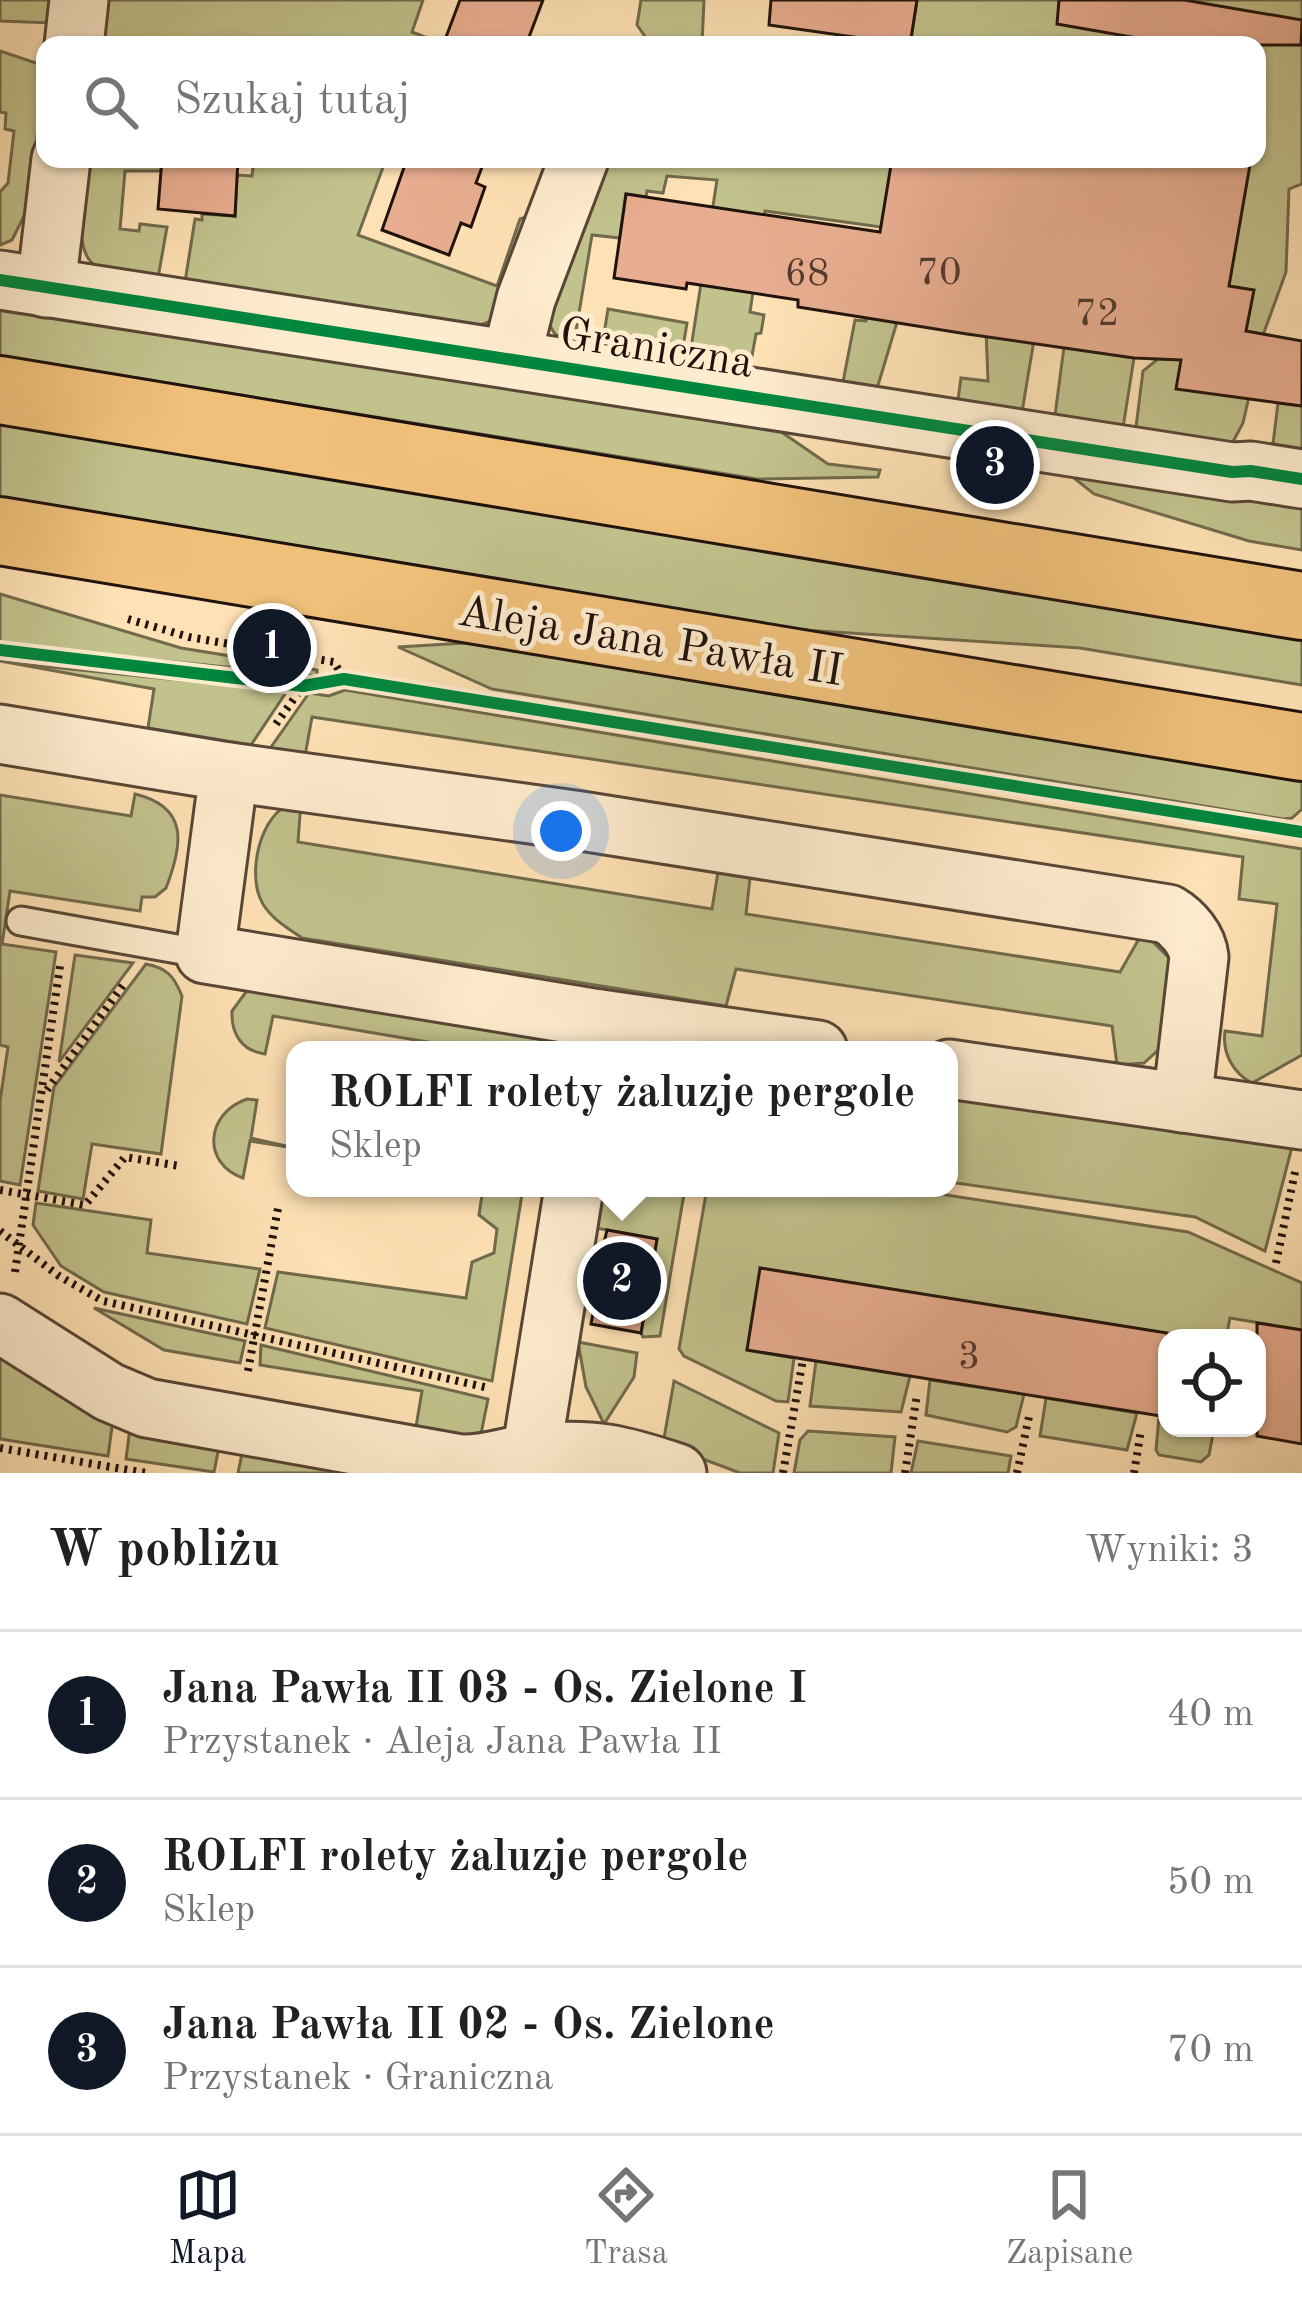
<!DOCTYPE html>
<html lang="pl">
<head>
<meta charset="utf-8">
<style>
	body { margin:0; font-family:"Old Standard TT",serif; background:#f6f6f6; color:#202124 }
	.controls { position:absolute; right:36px; bottom:36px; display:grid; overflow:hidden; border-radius:24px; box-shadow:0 3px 9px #0004 }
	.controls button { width:108px; height:108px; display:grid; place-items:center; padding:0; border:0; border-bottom:3px solid #e0e0e0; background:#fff; color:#202124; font:60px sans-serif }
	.you { position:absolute; left:561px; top:831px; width:42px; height:42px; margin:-30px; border:9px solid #fff; border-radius:50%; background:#1a73e8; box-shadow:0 0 0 18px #1a73e833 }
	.badge { display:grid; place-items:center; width:78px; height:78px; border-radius:50%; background:#111827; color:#fff; font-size:39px; font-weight:700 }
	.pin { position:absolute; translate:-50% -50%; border:6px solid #fff; box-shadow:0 3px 12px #0006 }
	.popup { position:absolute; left:286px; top:1041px; width:672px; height:156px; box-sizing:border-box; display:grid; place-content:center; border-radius:24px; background:#fff; filter:drop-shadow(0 3px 9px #0005); font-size:39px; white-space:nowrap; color:#757577 }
	.popup b { font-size:45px; color:#202124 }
	.popup::after { content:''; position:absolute; left:50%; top:100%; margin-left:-24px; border:24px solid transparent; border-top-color:#fff }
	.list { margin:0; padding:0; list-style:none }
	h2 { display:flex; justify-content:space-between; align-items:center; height:156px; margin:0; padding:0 48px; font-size:51px }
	h2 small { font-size:39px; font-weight:400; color:#757577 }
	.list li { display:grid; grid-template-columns:78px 1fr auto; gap:36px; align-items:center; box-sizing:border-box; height:168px; padding:0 48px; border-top:3px solid #e0e0e0 }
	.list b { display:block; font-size:45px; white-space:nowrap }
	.list p { margin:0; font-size:39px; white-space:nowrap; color:#757577 }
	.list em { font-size:39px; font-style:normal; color:#757577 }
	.icon { flex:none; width:66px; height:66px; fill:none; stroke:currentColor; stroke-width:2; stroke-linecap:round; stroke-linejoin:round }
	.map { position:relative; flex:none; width:1302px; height:1473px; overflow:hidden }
	.search { position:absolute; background:#fff; box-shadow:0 3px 9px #0004; left:36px; right:36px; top:36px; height:132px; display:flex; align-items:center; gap:30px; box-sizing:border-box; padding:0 42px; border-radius:24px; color:#757577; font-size:45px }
	.sheet { height:660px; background:#fff }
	nav { display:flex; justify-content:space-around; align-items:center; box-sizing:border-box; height:168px; border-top:3px solid #e0e0e0; background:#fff; font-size:33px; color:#757577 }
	nav a { display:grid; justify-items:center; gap:6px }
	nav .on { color:#111827 }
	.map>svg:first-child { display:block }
</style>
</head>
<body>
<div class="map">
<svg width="1302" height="1473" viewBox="0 0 1302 1473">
	<rect width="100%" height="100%" fill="#fee1b4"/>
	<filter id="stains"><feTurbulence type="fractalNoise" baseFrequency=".00167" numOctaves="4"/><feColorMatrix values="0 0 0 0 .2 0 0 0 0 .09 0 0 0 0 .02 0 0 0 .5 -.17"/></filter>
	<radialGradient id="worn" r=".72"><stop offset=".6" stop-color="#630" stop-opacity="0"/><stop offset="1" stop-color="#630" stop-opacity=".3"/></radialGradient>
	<!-- green -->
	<g fill="#c2c28c" stroke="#716a4c" stroke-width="3">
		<path d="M0,0H54L52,23L0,21Z"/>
		<path d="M107,0H423L412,32L443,44L102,45Z"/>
		<path d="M641,0H704L702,45H651L637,25Z"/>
		<path d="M917,0H1302V184L1289,189L1286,272L1263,335L1243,423L1228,451L1135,435L1143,371L1158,359L1167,287L1046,268L1021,418L957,407L961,378L988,381L986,330L978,327L996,213L943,204L950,159H1066L1071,162L1063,205L1163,226L1178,159H1257V45H910Z"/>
		<path d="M0,51L45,66L29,206L12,240L0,245V192L8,183L14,131L5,129L6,113L0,112Z"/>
		<path d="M88,159H162L161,171H125L120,229L139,231L140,224L167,227L158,278C140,275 118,274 100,268C68,257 86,185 88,159Z"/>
		<path d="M254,159H386L358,235L497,286L520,219L533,215L498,318L476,327L185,282L195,219L202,220V214L235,216L237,175L252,176Z"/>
		<path d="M601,159H892L897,322L876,392L842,387L855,320L866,321L881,227L765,211L750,312L764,315L761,333L756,334L749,372L689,361L717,180L667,176L663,193L647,191L646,197L626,194L620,238L592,235L574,343L555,334L547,321Z"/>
		<path d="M0,304L777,429L828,464L880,470L878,477L757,479L0,356Z"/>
		<path d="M608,309L687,323L681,359L602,347Z"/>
		<path d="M1064,347L1134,358L1122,434L1054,423Z"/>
		<path d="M1278,403L1302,406V464L1271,460Z"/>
		<path d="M0,423L1302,632V685L1080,648L788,629L0,502Z"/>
		<path d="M1064,470L1302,506V550L1249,541L1094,494Z"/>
		<path d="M0,594L181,648L317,670V676L7,645L0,641Z"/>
		<path d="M465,643L1302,779V809L1292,818L1283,819L492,689L398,647Z"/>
		<path d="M0,661L21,664L287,691L251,745L148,728L154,689Z"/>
		<path d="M345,690L1302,849V1055L1252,1083C1233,1073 1222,1053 1225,1031L1262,1036L1277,904L1239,899L1243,857L312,717L305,756L269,750L309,693L329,696Z"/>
		<path d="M135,794C189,807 183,844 166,888L155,897H142L140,911L10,891L2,944L56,952L20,1185L0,1181V1101L8,1047L0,1045V795L131,816Z"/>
		<path d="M301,801L298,842L712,909L718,872L750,878L746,914L1120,972L1140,937L1153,942L1173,962L1167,1042L1144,1063L1117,1065L1112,1026L736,969L726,1006L302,938C286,927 267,916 260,898C247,867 263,804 301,801Z"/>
		<path d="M75,955L133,963L59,1062Z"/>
		<path d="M146,964C167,968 174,976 182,996L161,1154L92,1144L83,1199L38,1191L54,1087Z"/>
		<path d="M257,987L536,1033L555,1050H475L273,1016L265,1054C242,1051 231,1034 232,1011L246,992Z"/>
		<path d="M949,1093L1293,1143L1265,1251L1195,1217L949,1182Z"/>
		<path d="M247,1099L257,1100L251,1138L295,1148L250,1141L243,1178C201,1163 206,1113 247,1099Z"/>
		<path d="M483,1188H523L492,1381L265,1328L278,1272L466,1298L472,1262L494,1253L497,1229L479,1215Z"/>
		<path d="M602,1188H685L660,1336L643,1337L641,1333L657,1239L596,1228Z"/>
		<path d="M707,1188H901L1188,1232L1302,1283V1330L1230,1318L1226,1338H1195L761,1268L747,1350L794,1358L788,1402L776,1401L684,1356L679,1349Z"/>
		<path d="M36,1203L151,1220L147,1253L260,1269L247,1324L104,1292L61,1266L33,1225Z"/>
		<path d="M94,1308L245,1341L240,1363L164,1350Z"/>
		<path d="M578,1342L637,1353L634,1377L604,1424L586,1387Z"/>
		<path d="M261,1345L488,1399L480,1439L415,1433L422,1391L260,1365Z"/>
		<path d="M0,1351L113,1420L108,1456L0,1439Z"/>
		<path d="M816,1361L910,1376L901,1412L810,1406Z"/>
		<path d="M930,1380L1024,1394L1016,1427L1007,1432L926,1415Z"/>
		<path d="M674,1381L779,1433L773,1473H740L663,1444Z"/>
		<path d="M1046,1398L1137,1413L1127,1450L1040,1436Z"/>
		<path d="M1159,1417L1167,1418V1428L1214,1429L1209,1455L1201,1462L1159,1455L1156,1450Z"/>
		<path d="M130,1428L219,1447L214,1472L126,1459Z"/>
		<path d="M808,1431L895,1437L891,1473H794L800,1440Z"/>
		<path d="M918,1441L1011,1456L1008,1473H911Z"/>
		<path d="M243,1449L386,1473H238Z"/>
	</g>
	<!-- building -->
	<g fill="#e8ad90" stroke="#20120c" stroke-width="3">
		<path d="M460,0H543L526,45H443Z"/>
		<path d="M771,0H917L910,45L769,25Z"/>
		<path d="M1059,0H1184L1302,20L1301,45H1177L1057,24Z"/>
		<path d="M162,159H238L235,216L158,209Z"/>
		<path d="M407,159H485L476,183L485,187L471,227L461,223L449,255L382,230Z"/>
		<path d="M892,159H1251L1229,286L1254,290L1246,331L1302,341V406L1176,389L1181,360L1134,358L967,334L798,307V300L687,283L686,289L614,278L626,194L880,232Z"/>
		<path d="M607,1230L657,1239L641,1333L591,1324L595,1303H590Z"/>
		<path d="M760,1268L1167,1333V1417L747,1350Z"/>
		<path d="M1257,1323L1302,1330V1444L1257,1436Z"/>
	</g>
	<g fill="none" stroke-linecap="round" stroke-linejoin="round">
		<defs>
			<path id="service" d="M21,921L205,954"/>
			<g id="minor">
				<path d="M74,45L79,0"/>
				<path d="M0,280L1232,472L1251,471L1302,479"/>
				<path d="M46,288L61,159"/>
				<path d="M511,359L526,299L579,159"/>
				<path d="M0,734L229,772L205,954L600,1019L595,1050"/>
				<path d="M229,772L581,821L1168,914C1183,923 1197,939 1199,957L1182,1103"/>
				<path d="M600,1019L818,1050"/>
				<path d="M949,1069L1302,1120"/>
				<path d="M0,1323L109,1392L147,1408L461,1464C488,1465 509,1455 536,1453C593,1447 623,1455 677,1473"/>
				<path d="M528,1473L574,1188"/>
			</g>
			<g id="primary">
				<path d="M0,390L1302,606"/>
				<path d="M0,531L1302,747"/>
			</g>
		</defs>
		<!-- service casing -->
		<use href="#service" stroke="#584636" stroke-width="33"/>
		<!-- minor casing -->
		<use href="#minor" stroke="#584636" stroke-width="63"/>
		<!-- primary casing -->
		<use href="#primary" stroke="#20120c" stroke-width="72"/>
		<!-- path -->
		<g stroke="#20120c" stroke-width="8" stroke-dasharray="3 6" stroke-linecap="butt">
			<path d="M128,619L189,637L334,662L344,679"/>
			<path d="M276,724L303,686"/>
			<path d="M47,1090L126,981"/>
			<path d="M0,1190L85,1205L125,1157L180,1166"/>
			<path d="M0,1231L59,1276L103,1301L489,1388"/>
			<path d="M1276,1263L1295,1172"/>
			<path d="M15,1272L60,966"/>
			<path d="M248,1371L278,1208"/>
			<path d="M0,1448L146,1473"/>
			<path d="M783,1473L803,1359"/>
			<path d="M905,1473L917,1394"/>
			<path d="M1017,1473L1030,1412"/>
			<path d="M1134,1473L1141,1430"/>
		</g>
		<!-- service -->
		<use href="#service" stroke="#feecce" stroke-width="27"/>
		<!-- minor -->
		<use href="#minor" stroke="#feecce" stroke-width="57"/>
		<!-- primary -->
		<use href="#primary" stroke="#efc07a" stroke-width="66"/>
		<defs>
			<g id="cycleway">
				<path d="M0,280L1232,472L1251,471L1302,479"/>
				<path d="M0,650L303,686L344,679L1302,832"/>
			</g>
		</defs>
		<!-- cycleway casing -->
		<use href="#cycleway" stroke="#feecce" stroke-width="20"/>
		<!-- cycleway -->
		<use href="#cycleway" stroke="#00873e" stroke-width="12"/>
	</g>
	<g text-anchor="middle" stroke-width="10" stroke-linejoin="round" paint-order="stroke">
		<!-- number labels -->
		<g font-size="39" fill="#52392d">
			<text x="939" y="284">70</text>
			<text x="807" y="285">68</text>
			<text x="1097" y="325">72</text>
			<text x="969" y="1368">3</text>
		</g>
		<!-- street labels -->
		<g font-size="45" fill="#20120c" stroke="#feecce">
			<text transform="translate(657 346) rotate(9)" y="16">Graniczna</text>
			<text transform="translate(651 639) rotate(9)" y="16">Aleja Jana Pawła II</text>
		</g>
	</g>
	<rect width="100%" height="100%" filter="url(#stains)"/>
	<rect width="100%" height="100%" fill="url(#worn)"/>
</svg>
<div class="controls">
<button><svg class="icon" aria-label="locate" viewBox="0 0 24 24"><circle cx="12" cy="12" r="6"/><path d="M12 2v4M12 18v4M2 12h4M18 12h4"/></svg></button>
</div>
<div class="you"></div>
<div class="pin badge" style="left:272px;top:648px">1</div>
<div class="pin badge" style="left:622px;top:1281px">2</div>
<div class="popup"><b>ROLFI rolety żaluzje pergole</b>Sklep</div>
<div class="pin badge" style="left:995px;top:465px">3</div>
<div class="search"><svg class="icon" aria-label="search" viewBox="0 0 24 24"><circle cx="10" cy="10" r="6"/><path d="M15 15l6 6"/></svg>Szukaj tutaj</div>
</div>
<section class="sheet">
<h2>W pobliżu<small>Wyniki: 3</small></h2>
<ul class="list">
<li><span class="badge">1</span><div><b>Jana Pawła II 03 - Os. Zielone I</b><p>Przystanek · Aleja Jana Pawła II</p></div><em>40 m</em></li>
<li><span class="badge">2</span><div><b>ROLFI rolety żaluzje pergole</b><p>Sklep</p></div><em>50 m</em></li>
<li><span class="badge">3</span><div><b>Jana Pawła II 02 - Os. Zielone</b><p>Przystanek · Graniczna</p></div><em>70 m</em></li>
</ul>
</section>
<nav>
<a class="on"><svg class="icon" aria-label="map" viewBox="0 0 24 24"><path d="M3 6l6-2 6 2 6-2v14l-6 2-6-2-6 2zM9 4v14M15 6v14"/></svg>Mapa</a>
<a><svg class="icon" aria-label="directions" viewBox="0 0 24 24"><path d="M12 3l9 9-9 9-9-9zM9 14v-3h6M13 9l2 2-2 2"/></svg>Trasa</a>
<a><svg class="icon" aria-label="saved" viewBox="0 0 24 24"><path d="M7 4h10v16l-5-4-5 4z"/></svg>Zapisane</a>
</nav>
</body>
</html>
